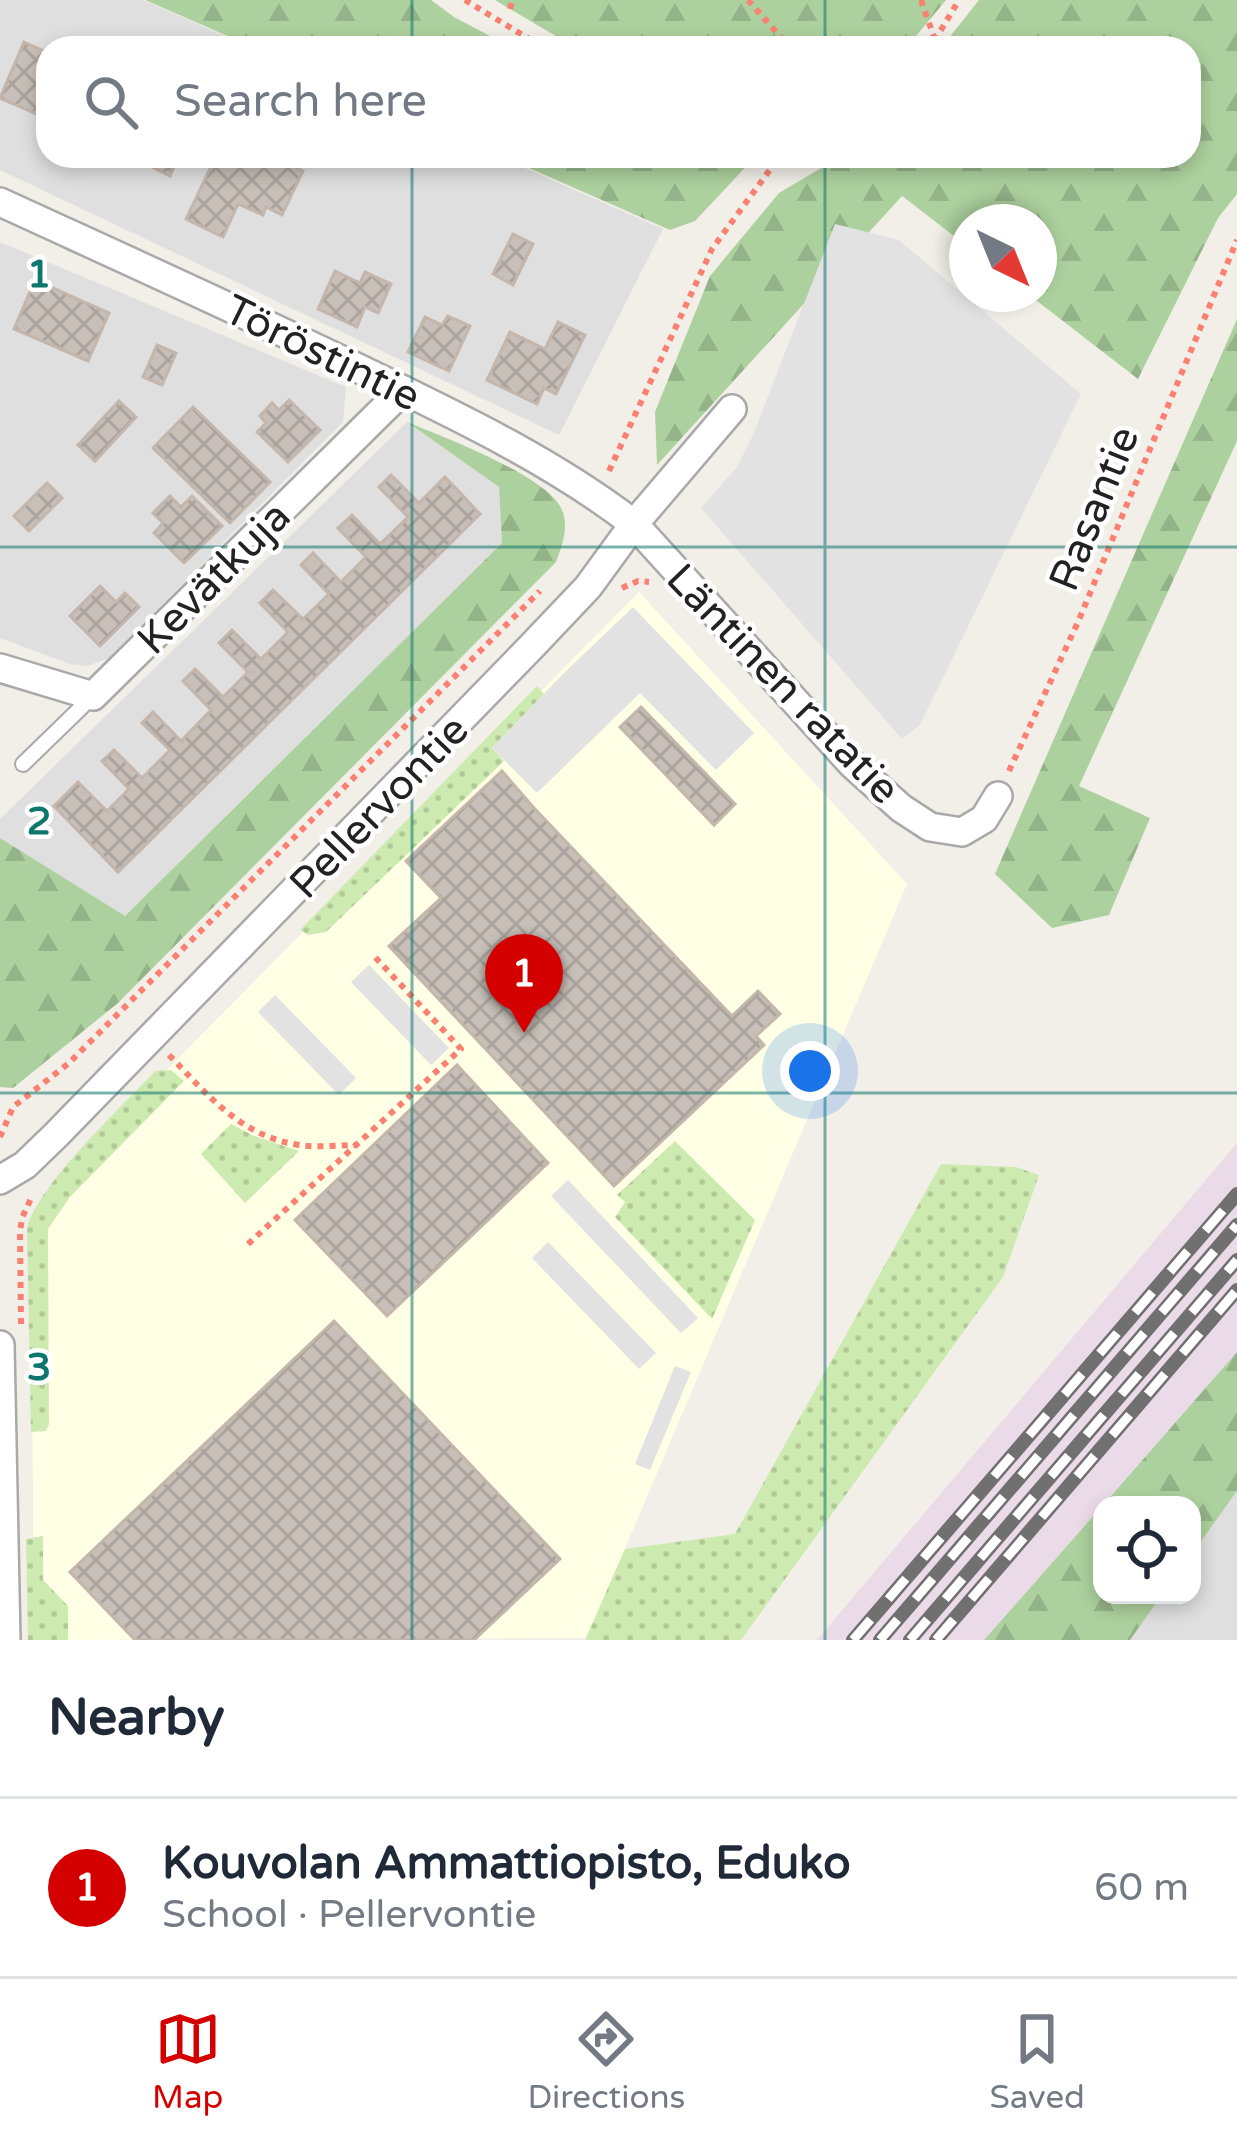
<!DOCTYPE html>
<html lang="en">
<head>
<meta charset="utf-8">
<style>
	body { margin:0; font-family:"Varela Round",sans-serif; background:#f6f6f7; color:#1f2937 }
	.controls { position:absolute; right:36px; bottom:36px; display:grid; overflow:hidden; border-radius:24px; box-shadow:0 6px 18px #0003 }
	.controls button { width:108px; height:108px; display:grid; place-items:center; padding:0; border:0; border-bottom:3px solid #e0e1e3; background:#fff; color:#1f2937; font:60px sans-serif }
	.compass { position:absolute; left:949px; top:204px; width:108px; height:108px; border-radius:50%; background:#fff; box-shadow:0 6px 18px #0003; rotate:137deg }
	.you { position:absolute; left:810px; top:1071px; width:42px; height:42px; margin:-30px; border:9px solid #fff; border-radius:50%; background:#1a73e8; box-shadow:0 0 0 18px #1a73e833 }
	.badge { display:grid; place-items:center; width:78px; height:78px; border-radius:50%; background:#d40000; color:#fff; font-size:39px; font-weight:700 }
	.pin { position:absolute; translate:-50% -99px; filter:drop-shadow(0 3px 6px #0008) }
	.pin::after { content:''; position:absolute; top:63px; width:42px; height:36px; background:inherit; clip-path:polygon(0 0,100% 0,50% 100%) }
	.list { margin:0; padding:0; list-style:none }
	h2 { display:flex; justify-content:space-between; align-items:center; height:156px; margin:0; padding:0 48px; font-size:51px }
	h2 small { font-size:39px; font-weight:400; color:#747a83 }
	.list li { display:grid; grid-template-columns:78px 1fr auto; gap:36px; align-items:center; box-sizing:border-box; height:180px; padding:0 48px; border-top:3px solid #e0e1e3 }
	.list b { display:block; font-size:45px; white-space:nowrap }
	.list p { margin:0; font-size:39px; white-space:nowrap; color:#747a83 }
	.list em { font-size:39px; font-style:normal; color:#747a83 }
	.icon { flex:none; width:66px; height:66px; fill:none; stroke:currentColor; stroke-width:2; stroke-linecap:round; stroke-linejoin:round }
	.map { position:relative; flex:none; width:1237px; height:1640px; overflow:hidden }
	.search { position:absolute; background:#fff; box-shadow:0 6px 18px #0003; left:36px; right:36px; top:36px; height:132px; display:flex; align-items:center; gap:30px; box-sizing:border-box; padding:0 42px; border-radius:36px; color:#747a83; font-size:45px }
	.sheet { height:336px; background:#fff }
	nav { display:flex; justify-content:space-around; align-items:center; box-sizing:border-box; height:168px; border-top:3px solid #e0e1e3; background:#fff; font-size:33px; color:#747a83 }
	nav a { display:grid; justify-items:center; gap:6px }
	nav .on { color:#d40000 }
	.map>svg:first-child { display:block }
</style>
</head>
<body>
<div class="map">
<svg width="1237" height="1640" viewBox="0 0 1237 1640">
	<defs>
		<pattern id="grass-dots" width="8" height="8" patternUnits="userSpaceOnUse" patternTransform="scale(3)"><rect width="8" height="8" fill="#cdebb0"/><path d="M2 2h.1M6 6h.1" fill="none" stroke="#b0c997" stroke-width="1.8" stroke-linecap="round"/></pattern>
		<pattern id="forest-firs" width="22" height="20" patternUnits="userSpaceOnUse" patternTransform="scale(3)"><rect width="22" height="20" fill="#add19e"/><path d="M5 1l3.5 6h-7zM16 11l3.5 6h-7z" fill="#95b388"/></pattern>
		<pattern id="building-cross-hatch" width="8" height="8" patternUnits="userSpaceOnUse" patternTransform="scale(3)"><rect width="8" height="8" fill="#c7bfb8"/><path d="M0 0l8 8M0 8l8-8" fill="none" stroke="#aba49e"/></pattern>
	</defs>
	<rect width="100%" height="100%" fill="#f2efe9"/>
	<!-- residential -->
	<g fill="#e0dfdf">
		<path d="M0,0H143L252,48H48V156H498L663,229L559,435L0,170Z"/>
		<path d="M0,242L346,387L343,422L109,658L87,666L70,664L0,638Z"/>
		<path d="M407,422L499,487L502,543L124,917L0,838V819Z"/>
		<path d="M1237,1491V1640H1130L1162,1595H1192V1554Z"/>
	</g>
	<!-- education -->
	<path fill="#ffffe5" d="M639,592L907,884L587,1638L34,1640L31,1233L56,1182Z"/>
	<!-- railway -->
	<path fill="#ebdbe8" d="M1237,1143V1352L984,1640H817Z"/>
	<!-- grass -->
	<g fill="url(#grass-dots)">
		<path d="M537,686L544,694L492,748L504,761L326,932L308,935L300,930Z"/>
		<path d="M171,1070L184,1081L70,1197L48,1229L49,1424L46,1431L31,1432L27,1228C40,1182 120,1109 155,1071Z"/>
		<path d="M231,1124L254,1136L299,1151L245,1203L201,1154Z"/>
		<path d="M675,1141L755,1220L712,1319L615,1217L625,1202L617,1195Z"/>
		<path d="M941,1164L1016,1167L1039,1175L1003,1277L741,1640H585L625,1549L735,1534Z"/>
		<path d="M43,1536V1580L68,1606V1640H28L26,1539Z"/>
	</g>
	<!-- forest -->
	<g fill="url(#forest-firs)">
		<path d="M145,0H431L454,17L513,48H255Z"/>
		<path d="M495,0H946L906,48H576Z"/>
		<path d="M979,0H1237V194L1218,218L1138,379L1028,294H1039V222H967V246L902,196L657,465L655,412L710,276L779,193L823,167L828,156H1189V48H941Z"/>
		<path d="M502,156H756L695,221L670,230Z"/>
		<path d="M1237,319V441L1079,786L1150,818L1109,915L1052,928L995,874Z"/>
		<path d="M407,422C441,436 545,475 561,508C570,525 562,546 556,562L118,1003L13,1088L0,1087V838L125,916L502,543L499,487Z"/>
		<path d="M1237,1352V1491L1192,1554V1505H1103Z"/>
		<path d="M1102,1506V1595H1162L1130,1640H984Z"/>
	</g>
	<!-- parking -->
	<g fill="#e2e2e2">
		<path d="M835,224L899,240L1081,394L920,725L902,739L701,508L737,467L753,435Z"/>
		<path d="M633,607L754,733L716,770L640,693L537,793L492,748L562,675Z"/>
		<path d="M369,965L449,1048L431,1065L351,982Z"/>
		<path d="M275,995L356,1078L339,1095L258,1012Z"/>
		<path d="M568,1180L698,1318L681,1333L551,1196Z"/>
		<path d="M548,1242L656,1353L639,1369L532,1258Z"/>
		<path d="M675,1366L691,1372L650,1470L635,1464Z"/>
	</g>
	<!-- building -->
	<g fill="url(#building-cross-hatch)" stroke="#c4b6ab" stroke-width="3">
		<path d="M24,42L48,53V119L0,98Z"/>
		<path d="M130,156H179L170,176Z"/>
		<path d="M216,156H271L303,171L282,215L266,207L263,215L238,204L223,237L186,219Z"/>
		<path d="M513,234L533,244L513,285L493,274Z"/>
		<path d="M335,271L360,283L365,272L391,284L378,313L365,307L357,327L318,309Z"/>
		<path d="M35,280L109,313L88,361L14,329Z"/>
		<path d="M448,316L470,326L449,371L408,352L425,317L442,325Z"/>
		<path d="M558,322L585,335L556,394L544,388L537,404L487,380L510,332L545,349Z"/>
		<path d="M157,345L176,353L162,385L143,377Z"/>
		<path d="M289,400L320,430L288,462L257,432L266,423L260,416L272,403L279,410Z"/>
		<path d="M119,401L136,417L95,461L78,445Z"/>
		<path d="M193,407L270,482L230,523L153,448Z"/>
		<path d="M391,475L419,503L445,477L480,514L118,872L54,806L78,782L107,811L129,789L102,761L114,750L142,778L170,750L142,723L153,712L181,741L211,710L183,681L195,669L223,697L248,672L219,643L232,630L261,659L288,632L260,603L273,590L303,619L329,594L301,565L313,553L341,582L366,557L338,528L352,515L380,544L408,517L379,487Z"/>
		<path d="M47,483L62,498L29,531L14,516Z"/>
		<path d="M170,496L181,507L192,496L222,526L184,563L154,533L163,523L153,513Z"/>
		<path d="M100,586L116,602L125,593L139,607L100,646L70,616Z"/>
		<path d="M641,707L735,804L714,825L620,727Z"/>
		<path d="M502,771L534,808L732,1016L758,991L780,1014L756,1036L764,1045L614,1186L389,946L441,898L406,861Z"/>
		<path d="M457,1065L548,1163L387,1316L295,1220Z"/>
		<path d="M334,1321L560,1559L474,1640H135L70,1572Z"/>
	</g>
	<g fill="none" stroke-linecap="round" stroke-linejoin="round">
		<defs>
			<path id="service" d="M23,764L93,696"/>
			<g id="minor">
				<path d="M0,202C122,258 244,313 364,371C457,416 552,461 634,524L852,764L901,808L930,827L962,832L984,819L998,796"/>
				<path d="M0,668L93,696L403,390"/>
				<path d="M0,1180L25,1165L57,1134L532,646L588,587L634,524L732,409"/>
				<path d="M0,1345L6,1640"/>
			</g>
		</defs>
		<!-- service casing -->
		<use href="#service" stroke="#a9a9a9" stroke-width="18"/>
		<!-- minor casing -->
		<use href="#minor" stroke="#a9a9a9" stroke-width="32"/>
		<!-- path -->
		<g stroke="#fa8072" stroke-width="6" stroke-dasharray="6 6" stroke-linecap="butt">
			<path d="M465,0L544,48"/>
			<path d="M748,0L790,48"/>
			<path d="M921,0L935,40"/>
			<path d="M510,9L512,0"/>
			<path d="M925,48L935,40L959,0"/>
			<path d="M609,471L712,249L780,156"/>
			<path d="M622,588L638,581L649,582"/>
			<path d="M1009,771L1078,622L1237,240"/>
			<path d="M169,1055C208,1095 240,1136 299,1145C317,1148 338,1145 356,1145"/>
			<path d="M0,1137L13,1107L69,1063L540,591"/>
			<path d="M248,1244L461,1049L374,956"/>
			<path d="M21,1324L20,1232L22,1218L32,1196"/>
		</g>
		<!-- service -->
		<use href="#service" stroke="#fff" stroke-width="14"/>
		<!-- minor -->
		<use href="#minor" stroke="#fff" stroke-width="27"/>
		<defs>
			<g id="rail">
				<path d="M853,1640L1237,1194"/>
				<path d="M880,1640L1237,1225"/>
				<path d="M910,1640L1237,1260"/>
				<path d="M936,1640L1237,1290"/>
			</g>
		</defs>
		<!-- rail casing -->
		<use href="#rail" stroke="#707070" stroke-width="14"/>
		<!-- rail -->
		<use href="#rail" stroke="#fff" stroke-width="9" stroke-dasharray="27" stroke-linecap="butt"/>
	</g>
	<!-- grid -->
	<path fill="none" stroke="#0f766e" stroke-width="3" stroke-opacity="0.55" d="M412,0V48M825,0V48M412,156V1640M825,156V1640M0,547H1237M0,1093H1237"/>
	<g text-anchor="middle" stroke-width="9" stroke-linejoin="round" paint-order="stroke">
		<!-- street labels -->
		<g font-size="42" fill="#222" stroke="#fff">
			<text transform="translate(323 352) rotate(26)" y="15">Töröstintie</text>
			<text transform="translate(1093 508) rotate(-68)" y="15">Rasantie</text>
			<text transform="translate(213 577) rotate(-45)" y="15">Kevätkuja</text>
			<text transform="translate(784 683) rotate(46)" y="15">Läntinen ratatie</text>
			<text transform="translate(378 806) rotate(-46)" y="15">Pellervontie</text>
		</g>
	</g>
	<g font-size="39" text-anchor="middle" font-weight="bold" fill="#0f766e" stroke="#fff" stroke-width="9" stroke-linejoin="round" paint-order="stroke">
		<text x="39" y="287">1</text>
		<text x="39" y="834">2</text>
		<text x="39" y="1380">3</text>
	</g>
</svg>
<div class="controls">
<button><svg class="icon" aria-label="locate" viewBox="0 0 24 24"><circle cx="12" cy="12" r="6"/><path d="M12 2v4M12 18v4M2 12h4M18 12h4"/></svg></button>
</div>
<svg class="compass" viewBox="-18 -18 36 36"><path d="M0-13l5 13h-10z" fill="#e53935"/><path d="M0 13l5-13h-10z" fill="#747a83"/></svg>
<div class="you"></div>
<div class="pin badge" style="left:524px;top:1033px">1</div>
<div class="search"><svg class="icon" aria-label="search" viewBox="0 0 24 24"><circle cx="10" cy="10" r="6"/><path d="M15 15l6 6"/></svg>Search here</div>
</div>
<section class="sheet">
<h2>Nearby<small></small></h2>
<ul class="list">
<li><span class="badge">1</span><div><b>Kouvolan Ammattiopisto, Eduko</b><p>School · Pellervontie</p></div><em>60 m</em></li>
</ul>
</section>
<nav>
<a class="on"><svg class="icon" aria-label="map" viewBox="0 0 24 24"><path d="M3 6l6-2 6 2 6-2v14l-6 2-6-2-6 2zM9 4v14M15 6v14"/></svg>Map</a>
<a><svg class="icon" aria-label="directions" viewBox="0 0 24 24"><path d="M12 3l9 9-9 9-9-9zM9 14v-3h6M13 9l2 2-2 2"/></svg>Directions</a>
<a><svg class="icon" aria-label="saved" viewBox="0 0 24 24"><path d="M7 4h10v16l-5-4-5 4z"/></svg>Saved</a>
</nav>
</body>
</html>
